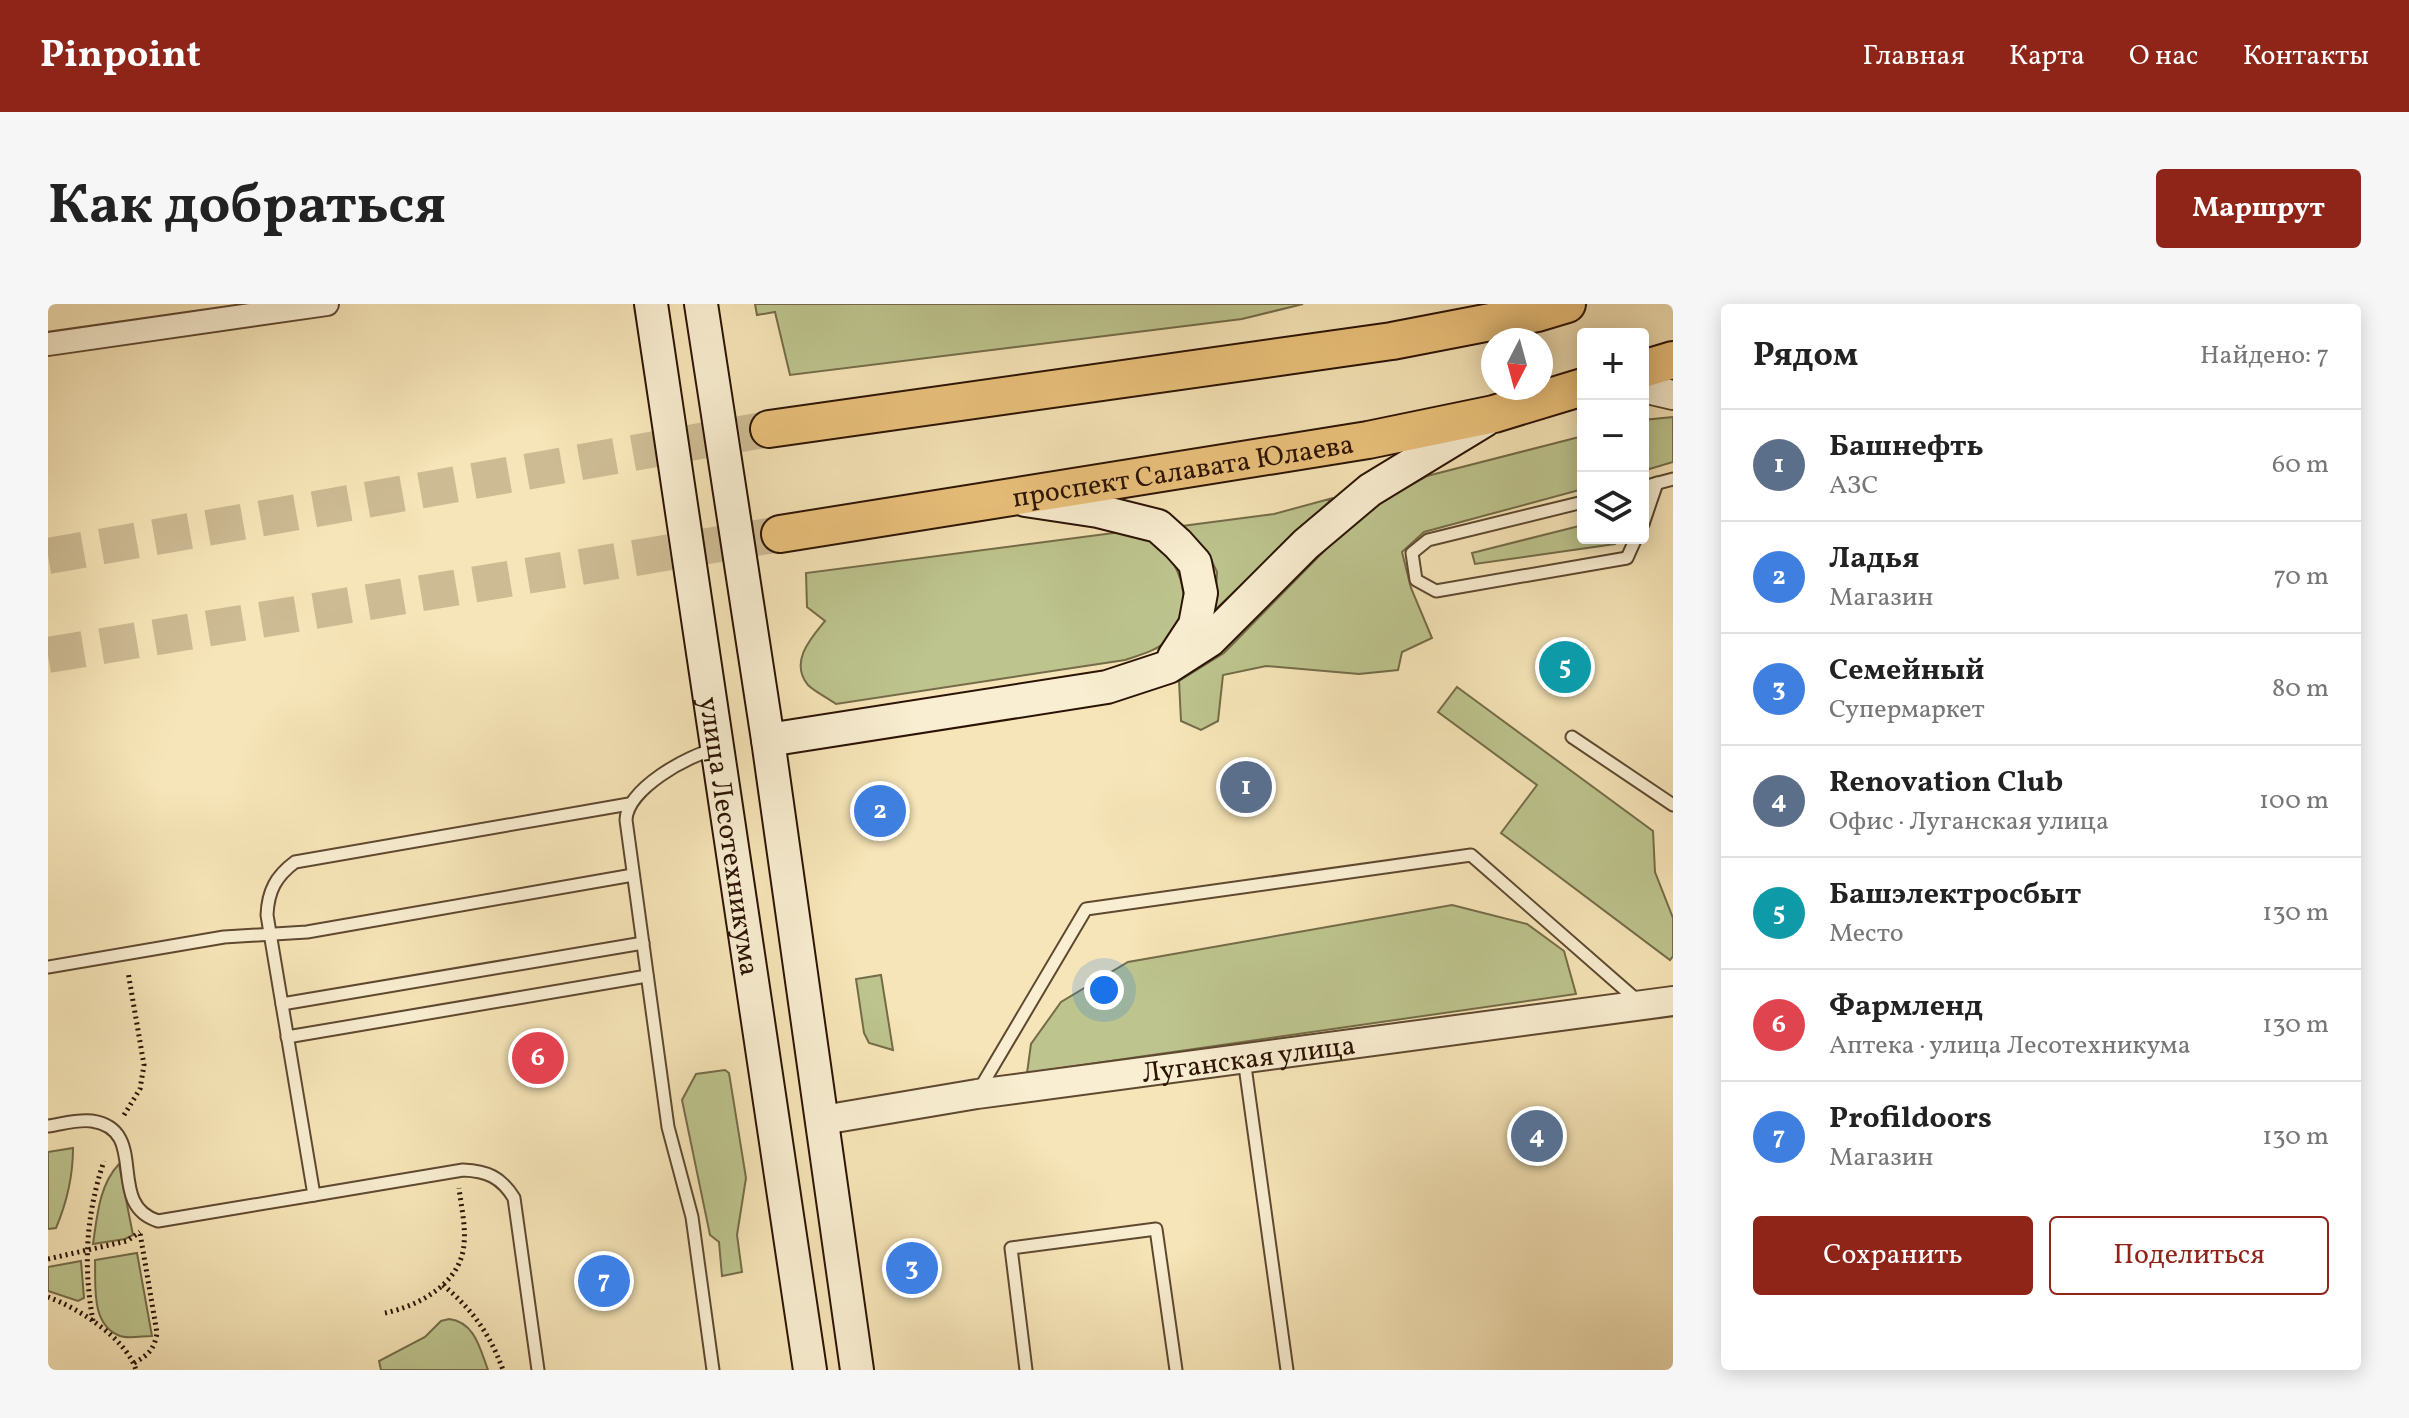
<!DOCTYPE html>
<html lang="ru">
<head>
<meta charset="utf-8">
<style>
	body { margin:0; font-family:Vollkorn,serif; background:#f6f6f6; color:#222 }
	.controls { position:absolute; right:24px; top:24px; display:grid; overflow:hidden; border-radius:8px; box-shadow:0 4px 20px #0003 }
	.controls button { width:72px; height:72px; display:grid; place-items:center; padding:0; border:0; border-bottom:2px solid #e0e0e0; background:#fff; color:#222; font:40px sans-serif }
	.compass { position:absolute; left:1433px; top:24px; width:72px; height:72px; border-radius:50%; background:#fff; box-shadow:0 4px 20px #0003; rotate:186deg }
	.you { position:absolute; left:1056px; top:686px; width:28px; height:28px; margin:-20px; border:6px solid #fff; border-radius:50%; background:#1a73e8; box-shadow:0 0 0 12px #1a73e833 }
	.badge { display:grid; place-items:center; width:52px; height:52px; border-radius:50%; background:#8f2418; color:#fff; font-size:26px; font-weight:700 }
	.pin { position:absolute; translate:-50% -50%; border:4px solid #fff; box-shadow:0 2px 8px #0006 }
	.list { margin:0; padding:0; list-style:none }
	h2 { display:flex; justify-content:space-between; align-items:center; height:104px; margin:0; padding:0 32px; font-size:34px }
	h2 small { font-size:26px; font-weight:400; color:#767676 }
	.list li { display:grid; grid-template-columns:52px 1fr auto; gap:24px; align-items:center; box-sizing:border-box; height:112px; padding:0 32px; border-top:2px solid #e0e0e0 }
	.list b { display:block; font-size:30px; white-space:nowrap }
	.list p { margin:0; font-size:26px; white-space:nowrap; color:#767676 }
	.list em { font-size:26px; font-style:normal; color:#767676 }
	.actions { display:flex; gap:16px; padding:24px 32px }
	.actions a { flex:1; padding:18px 0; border:2px solid #8f2418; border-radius:8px; text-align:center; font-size:28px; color:#8f2418 }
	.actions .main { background:#8f2418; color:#fff }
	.icon { flex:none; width:44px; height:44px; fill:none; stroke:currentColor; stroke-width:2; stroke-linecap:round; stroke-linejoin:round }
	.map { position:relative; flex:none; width:1625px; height:1066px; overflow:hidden; border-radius:8px }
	header { display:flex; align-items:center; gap:48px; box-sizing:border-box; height:112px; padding:0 40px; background:#8f2418; color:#fff }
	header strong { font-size:38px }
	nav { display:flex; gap:44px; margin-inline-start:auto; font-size:28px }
	.intro { display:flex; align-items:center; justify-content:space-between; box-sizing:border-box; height:192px; padding:0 48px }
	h1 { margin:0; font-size:56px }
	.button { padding:20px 36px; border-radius:8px; background:#8f2418; color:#fff; font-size:28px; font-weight:700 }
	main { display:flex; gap:48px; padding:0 48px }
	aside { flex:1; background:#fff; border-radius:8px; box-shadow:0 4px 20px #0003 }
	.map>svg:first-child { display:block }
</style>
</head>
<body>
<header>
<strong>Pinpoint</strong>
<nav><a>Главная</a><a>Карта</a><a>О нас</a><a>Контакты</a></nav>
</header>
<div class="intro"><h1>Как добраться</h1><a class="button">Маршрут</a></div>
<main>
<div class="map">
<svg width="1625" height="1066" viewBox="0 0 1625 1066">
	<rect width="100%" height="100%" fill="#f6e5b8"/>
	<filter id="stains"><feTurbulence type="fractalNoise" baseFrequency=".0025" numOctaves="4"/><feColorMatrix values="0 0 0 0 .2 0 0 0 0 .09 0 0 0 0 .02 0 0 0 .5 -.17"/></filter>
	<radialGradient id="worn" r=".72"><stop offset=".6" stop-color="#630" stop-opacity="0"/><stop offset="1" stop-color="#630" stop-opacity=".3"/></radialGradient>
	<!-- green -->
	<g fill="#bdc48e" stroke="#746c48" stroke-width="2">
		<path d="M707,0H1255L1194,15L742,71L727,8L709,11Z"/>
		<path d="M1625,113V158L1595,167V116Z"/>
		<path d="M1535,132V185L1376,228L1354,248L1363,284L1384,334L1354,348L1350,366L1311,370L1218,362L1175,371L1170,417L1153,426L1133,417L1131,377L1176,349L1284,239L1339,194L1379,172Z"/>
		<path d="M1285,194L1167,306L1169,268L1159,247L1134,222L1226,210Z"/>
		<path d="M1535,221V234H1572L1567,240L1427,260L1424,249Z"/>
		<path d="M1073,228C1082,230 1096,230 1103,235C1134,255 1148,305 1122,334C1111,346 1092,351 1077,356L788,400C780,394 767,388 760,381C741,358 763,334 777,317L759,303L758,269Z"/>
		<path d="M1409,383L1605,527L1607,568L1625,614V652L1622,656L1453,529L1489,481L1390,408Z"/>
		<path d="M1404,601L1479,620L1516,647L1528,690L979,769L983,740L1013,698L1080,658Z"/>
		<path d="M833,671L845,746L821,739L816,729L808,675Z"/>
		<path d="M677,766L681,769L698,874L689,931L694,968L674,972L671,938L662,931L634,796L648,770Z"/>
		<path d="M25,844C25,872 19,898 8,924L0,925V848Z"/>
		<path d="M71,860L85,931L77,935L45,940C49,913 51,881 71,860Z"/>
		<path d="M89,949L104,1032C95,1032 80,1035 72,1032C42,1021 48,980 47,956Z"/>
		<path d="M33,957L36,994L30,997L0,987V963Z"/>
		<path d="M401,1015C427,1018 432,1045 440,1066H333L331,1057L377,1033L393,1017Z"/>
	</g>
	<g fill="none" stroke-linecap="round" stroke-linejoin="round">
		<!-- primary-tunnel -->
		<g stroke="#cdbb94" stroke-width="36" stroke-dasharray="36 18" stroke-linecap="butt">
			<path d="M0,252L721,125"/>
			<path d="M0,351L732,230"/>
		</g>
		<defs>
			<g id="service">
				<path d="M1595,183L1625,175"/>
				<path d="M1535,198L1380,236L1364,249L1368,276L1388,287L1579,254L1588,234"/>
				<path d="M1595,220L1609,179"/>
				<path d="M1524,433L1625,501"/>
				<path d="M0,663L176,633L259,628L585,571"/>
				<path d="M234,700L595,639"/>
				<path d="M239,733L599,672"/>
				<path d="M1196,755L1239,1066"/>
				<path d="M931,786L1038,605L1423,551L1591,698"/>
				<path d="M0,822C14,820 30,815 44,817C103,826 56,900 110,917L266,891L219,611C220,587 228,572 247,558L581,500"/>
				<path d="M266,891L415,866C439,867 453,873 466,894L490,1066"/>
				<path d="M665,1066L644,913L620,823L578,516C579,485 640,451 668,445"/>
				<path d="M978,1066L963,944L1108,925L1128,1066"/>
			</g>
			<path id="minor" d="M0,40L279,0"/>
			<g id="tertiary">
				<path d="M1595,84L1625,91"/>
				<path id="s1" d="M775,816L929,790L1625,697"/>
			</g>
			<g id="secondary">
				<path id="s2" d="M603,0L762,1066"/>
				<path d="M653,0L720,436L809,1066"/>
				<path d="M977,196L1050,207L1110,222L1130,240L1147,259L1153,289L1147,321L1126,353"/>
				<path d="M720,436L1059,383L1120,363L1162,336L1258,240L1322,186L1437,116"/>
			</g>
			<g id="primary">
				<path d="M1595,65L1625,56"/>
				<path d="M721,125L1344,37L1489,9L1519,0"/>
				<path id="s3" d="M732,230L1320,136L1446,110L1535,83"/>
			</g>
		</defs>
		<!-- service casing -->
		<use href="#service" stroke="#5e4830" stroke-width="15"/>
		<!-- minor casing -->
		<use href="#minor" stroke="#5e4830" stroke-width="26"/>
		<!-- tertiary casing -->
		<use href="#tertiary" stroke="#5e4830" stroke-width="32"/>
		<!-- secondary casing -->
		<use href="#secondary" stroke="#2b1303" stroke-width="36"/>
		<!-- primary casing -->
		<use href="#primary" stroke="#2b1303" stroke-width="40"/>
		<!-- path -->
		<g stroke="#2b1303" stroke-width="5" stroke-dasharray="2 4" stroke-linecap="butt">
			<path d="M76,811L92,785L96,761L80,668"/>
			<path d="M0,955L79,937L92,928"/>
			<path d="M395,981C424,1005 442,1030 455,1066"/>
			<path d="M0,993C30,1004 78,1034 88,1066"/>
			<path d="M337,1009C370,1002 413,980 416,940C418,922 413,902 411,884"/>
			<path d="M45,1017C35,961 38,911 56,857"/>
			<path d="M86,1059C100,1051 106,1046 109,1029L92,929"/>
		</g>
		<!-- service -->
		<use href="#service" stroke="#f9eed1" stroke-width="11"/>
		<!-- minor -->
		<use href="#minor" stroke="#f9eed1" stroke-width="22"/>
		<!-- tertiary -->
		<use href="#tertiary" stroke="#f9eed1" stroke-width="28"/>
		<!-- secondary -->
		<use href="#secondary" stroke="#f9eed1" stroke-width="32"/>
		<!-- primary -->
		<use href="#primary" stroke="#ebc27c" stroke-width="36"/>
	</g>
	<g text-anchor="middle" stroke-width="7" stroke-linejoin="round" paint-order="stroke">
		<!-- street labels -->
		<g font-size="28" fill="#2b1303" stroke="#f9eed1">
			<text dy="10" stroke="none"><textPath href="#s3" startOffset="408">проспект Салавата Юлаева</textPath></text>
			<text dy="10" stroke="none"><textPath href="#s2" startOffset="538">улица Лесотехникума</textPath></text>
			<text dy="10" stroke="none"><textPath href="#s1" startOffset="430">Луганская улица</textPath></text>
		</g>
	</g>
	<rect width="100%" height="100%" filter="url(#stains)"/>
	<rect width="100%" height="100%" fill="url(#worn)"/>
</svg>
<div class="controls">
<button>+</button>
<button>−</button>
<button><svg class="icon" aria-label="layers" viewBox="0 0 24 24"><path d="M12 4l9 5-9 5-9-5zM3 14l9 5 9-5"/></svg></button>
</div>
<svg class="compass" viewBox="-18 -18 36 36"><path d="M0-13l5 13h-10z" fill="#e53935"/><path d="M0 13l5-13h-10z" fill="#767676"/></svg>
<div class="you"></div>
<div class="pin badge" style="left:1198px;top:483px;background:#5c6f8a">1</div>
<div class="pin badge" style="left:832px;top:507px;background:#3f7fe0">2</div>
<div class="pin badge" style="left:864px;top:964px;background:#3f7fe0">3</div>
<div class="pin badge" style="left:1489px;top:832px;background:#5c6f8a">4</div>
<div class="pin badge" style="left:1517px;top:363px;background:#0f9aa8">5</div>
<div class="pin badge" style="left:490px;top:754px;background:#e0444e">6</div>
<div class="pin badge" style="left:556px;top:977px;background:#3f7fe0">7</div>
</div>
<aside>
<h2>Рядом<small>Найдено: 7</small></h2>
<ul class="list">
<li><span class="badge" style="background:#5c6f8a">1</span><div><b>Башнефть</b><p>АЗС</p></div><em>60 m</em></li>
<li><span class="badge" style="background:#3f7fe0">2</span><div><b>Ладья</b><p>Магазин</p></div><em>70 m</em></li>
<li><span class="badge" style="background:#3f7fe0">3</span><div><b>Семейный</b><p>Супермаркет</p></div><em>80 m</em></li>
<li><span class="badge" style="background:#5c6f8a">4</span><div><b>Renovation Club</b><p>Офис · Луганская улица</p></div><em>100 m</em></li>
<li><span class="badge" style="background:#0f9aa8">5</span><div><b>Башэлектросбыт</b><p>Место</p></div><em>130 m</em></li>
<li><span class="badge" style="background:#e0444e">6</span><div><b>Фармленд</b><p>Аптека · улица Лесотехникума</p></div><em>130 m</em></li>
<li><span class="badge" style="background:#3f7fe0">7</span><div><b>Profildoors</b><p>Магазин</p></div><em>130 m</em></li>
</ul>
<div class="actions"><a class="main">Сохранить</a><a>Поделиться</a></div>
</aside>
</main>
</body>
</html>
